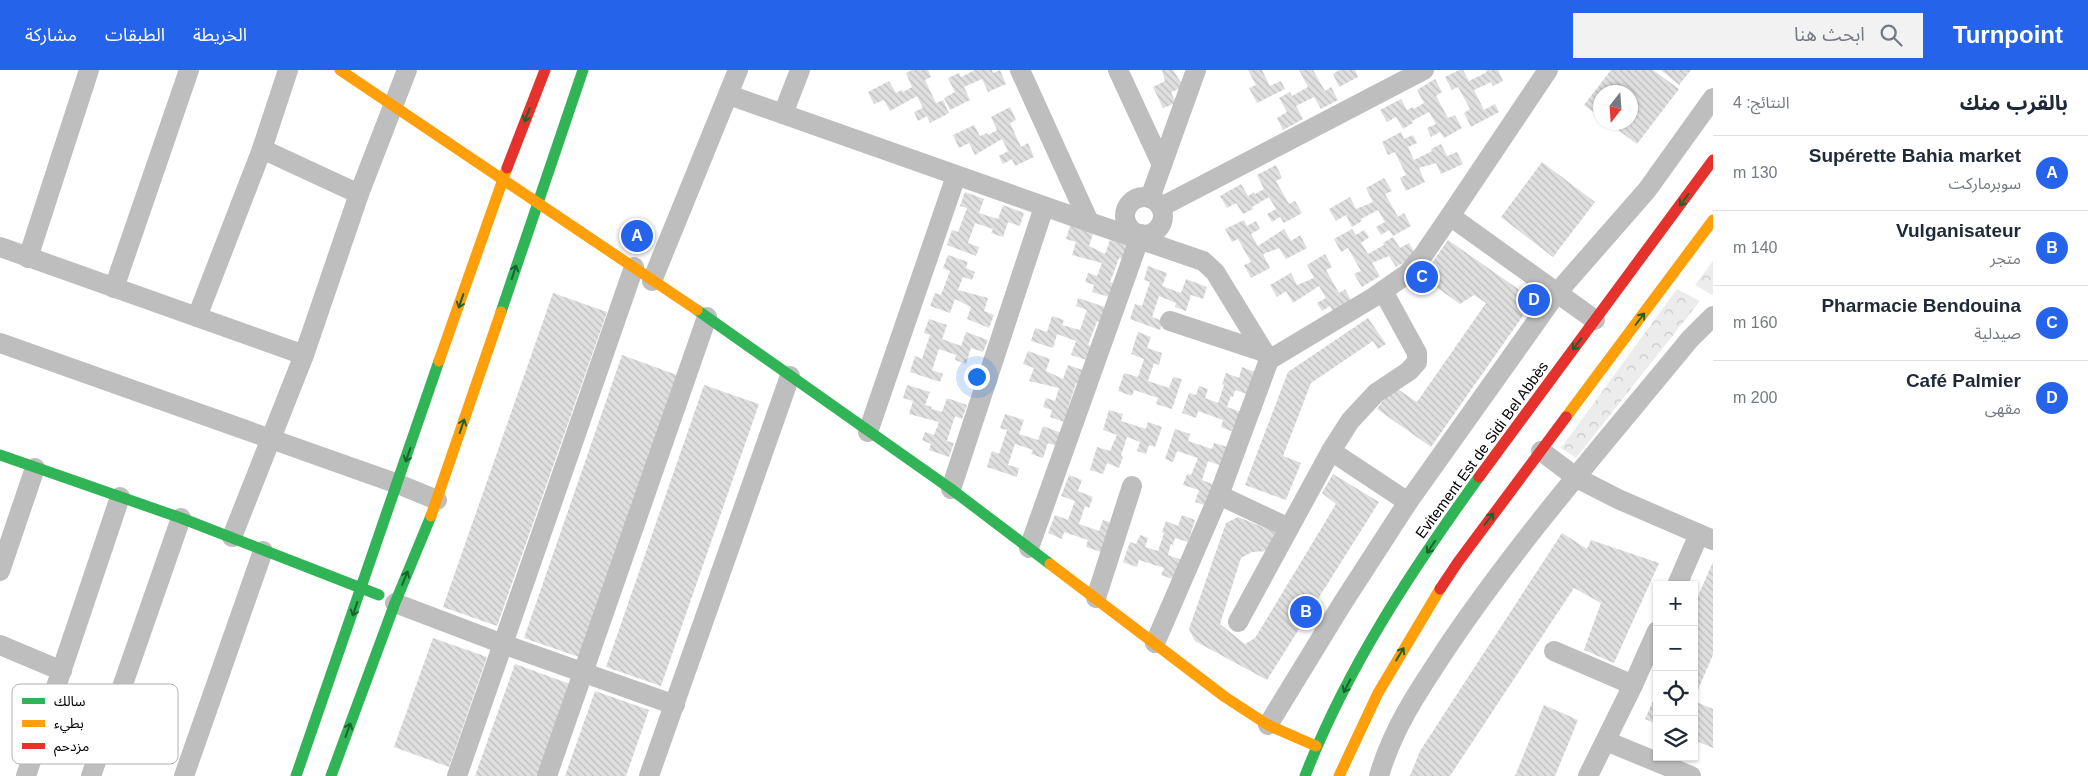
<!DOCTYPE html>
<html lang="ar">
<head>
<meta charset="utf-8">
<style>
	body { margin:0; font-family:Helvetica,"Noto Sans Arabic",sans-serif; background:#f2f2f3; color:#1f2937; direction:rtl }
	.controls { position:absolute; right:15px; bottom:15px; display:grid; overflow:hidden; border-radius:0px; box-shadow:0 1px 4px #0004 }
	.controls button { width:45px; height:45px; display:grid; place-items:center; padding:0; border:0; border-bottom:1px solid #e0e1e3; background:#fff; color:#1f2937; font:25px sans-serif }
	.compass { position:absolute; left:1593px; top:15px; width:45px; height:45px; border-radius:50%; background:#fff; box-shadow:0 1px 4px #0004; rotate:197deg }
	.you { position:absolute; left:976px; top:306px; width:18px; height:18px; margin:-12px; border:4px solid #fff; border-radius:50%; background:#1a73e8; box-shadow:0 0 0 8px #1a73e833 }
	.badge { display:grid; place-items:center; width:32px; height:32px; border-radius:50%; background:#2563eb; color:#fff; font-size:16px; font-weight:700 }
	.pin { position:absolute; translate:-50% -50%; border:2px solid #fff; box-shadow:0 1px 5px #0006 }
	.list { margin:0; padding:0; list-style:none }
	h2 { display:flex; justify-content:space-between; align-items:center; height:65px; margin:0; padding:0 20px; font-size:21px }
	h2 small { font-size:16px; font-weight:400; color:#747a83 }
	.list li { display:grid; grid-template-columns:32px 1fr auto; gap:15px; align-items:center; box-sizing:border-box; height:75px; padding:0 20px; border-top:1px solid #e0e1e3 }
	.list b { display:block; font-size:19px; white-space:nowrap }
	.list p { margin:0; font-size:16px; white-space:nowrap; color:#747a83 }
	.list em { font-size:16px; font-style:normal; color:#747a83 }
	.icon { flex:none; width:28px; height:28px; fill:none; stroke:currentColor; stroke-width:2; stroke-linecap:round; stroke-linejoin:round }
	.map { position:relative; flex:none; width:1713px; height:706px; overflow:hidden; direction:ltr }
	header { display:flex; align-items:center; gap:30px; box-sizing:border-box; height:70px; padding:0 25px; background:#2563eb; color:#fff }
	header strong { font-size:24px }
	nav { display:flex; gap:28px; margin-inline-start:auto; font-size:18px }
	.search { width:350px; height:45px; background:#f2f2f3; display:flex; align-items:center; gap:12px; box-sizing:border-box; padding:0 18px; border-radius:0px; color:#747a83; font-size:19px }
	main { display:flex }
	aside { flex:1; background:#fff }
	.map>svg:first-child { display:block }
</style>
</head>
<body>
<header>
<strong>Turnpoint</strong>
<div class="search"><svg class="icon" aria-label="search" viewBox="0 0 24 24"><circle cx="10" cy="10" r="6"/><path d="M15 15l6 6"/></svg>ابحث هنا</div>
<nav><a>الخريطة</a><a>الطبقات</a><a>مشاركة</a></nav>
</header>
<main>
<aside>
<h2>بالقرب منك<small>النتائج: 4</small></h2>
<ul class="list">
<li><span class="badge">A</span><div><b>Supérette Bahia market</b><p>سوبرماركت</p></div><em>130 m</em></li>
<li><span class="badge">B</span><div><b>Vulganisateur</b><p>متجر</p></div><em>140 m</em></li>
<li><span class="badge">C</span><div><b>Pharmacie Bendouina</b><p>صيدلية</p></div><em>160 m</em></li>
<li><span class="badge">D</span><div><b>Café Palmier</b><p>مقهى</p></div><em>200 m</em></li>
</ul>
</aside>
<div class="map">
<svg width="1713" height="706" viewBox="0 0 1713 706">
	<defs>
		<pattern id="park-crowns" width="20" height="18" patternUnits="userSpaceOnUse" patternTransform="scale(1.25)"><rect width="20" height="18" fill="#ececec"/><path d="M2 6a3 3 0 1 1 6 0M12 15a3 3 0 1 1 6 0" fill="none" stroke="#c9c9c9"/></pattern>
		<pattern id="building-back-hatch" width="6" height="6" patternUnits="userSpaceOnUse" patternTransform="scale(1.25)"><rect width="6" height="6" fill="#dfdfdf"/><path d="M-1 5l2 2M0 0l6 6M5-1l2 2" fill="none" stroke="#bebebe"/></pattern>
	</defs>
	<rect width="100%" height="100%" fill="#fff"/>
	<!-- park -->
	<g fill="url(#park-crowns)">
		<path d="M1713,191V224L1712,225L1695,215Z"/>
		<path d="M1677,219L1700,231L1576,388L1561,378Z"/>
	</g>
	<!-- building -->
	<g fill="url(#building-back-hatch)">
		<path d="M912,0H928L931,7L925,10L936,33L943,30L949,43L930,53L927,46L918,51L914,42L923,38L917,26L890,41L884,30L874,34L868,22L889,11L896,23L902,20L903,22L912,17L906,3Z"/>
		<path d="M975,0H992L993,3L1000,0L1006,14L988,22L982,9L964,17L970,30L950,40L944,28L955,22L948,8L959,3L961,7Z"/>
		<path d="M1162,0H1173L1184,17L1171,22L1176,33L1163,38L1153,17L1165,11Z"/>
		<path d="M1248,0H1262L1270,16L1281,11L1285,19L1257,33L1249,18L1256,15Z"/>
		<path d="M1299,0H1313L1325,21L1331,17L1338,30L1321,39L1314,27L1296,36L1303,49L1283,60L1277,48L1287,42L1279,28L1290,22L1292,26L1308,17Z"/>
		<path d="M1339,0H1355L1358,7L1339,17L1333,4Z"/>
		<path d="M1459,0H1463L1469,11L1487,2L1486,0H1498L1503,11L1493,16L1491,12L1474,20L1484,40L1495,34L1499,42L1471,57L1464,43L1470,39L1458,17L1452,20L1445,7Z"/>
		<path d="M1611,0H1653L1679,19L1637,74L1607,52H1630V22H1600V47L1584,35Z"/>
		<path d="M1661,0H1691L1679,15Z"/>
		<path d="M1435,9L1442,22L1436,26L1448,48L1455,45L1462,58L1444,68L1440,62L1431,67L1427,58L1436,54L1429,42L1412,51L1413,53L1403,59L1396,47L1387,52L1380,40L1401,29L1407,40L1413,37L1414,39L1424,33L1417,20Z"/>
		<path d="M1010,37L1016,50L1010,53L1021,77L1028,73L1034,87L1015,96L1012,89L1003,94L999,86L1008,81L1002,69L975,85L969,73L959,78L953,65L974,55L980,66L987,63L988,65L997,60L991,47Z"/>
		<path d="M1401,62L1404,69L1413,65L1417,73L1408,77L1414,90L1432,81L1431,79L1441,74L1447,86L1457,82L1463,94L1441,104L1436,93L1419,98L1425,112L1406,121L1400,108L1406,105L1395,82L1388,85L1382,72Z"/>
		<path d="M1542,92L1595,132L1553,187L1501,147Z"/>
		<path d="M1276,95L1282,108L1276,111L1289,134L1295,131L1302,143L1284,153L1280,147L1272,152L1267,144L1276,139L1269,127L1252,137L1253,139L1243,144L1236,133L1227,138L1220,126L1241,114L1248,126L1254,122L1255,124L1264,119L1257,105Z"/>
		<path d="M1384,108L1392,121L1385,124L1398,147L1404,143L1411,156L1393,166L1389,160L1381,165L1376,157L1385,152L1378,140L1361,149L1362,151L1352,157L1346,145L1336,151L1329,139L1350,127L1356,139L1373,132L1366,118Z"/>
		<path d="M965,122L984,129L979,143L998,149L1003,135L1024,143L1020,156L1008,152L1003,167L991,163L993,159L975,153L968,173L979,177L976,186L947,175L952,160L958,162L967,138L960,136Z"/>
		<path d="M1244,150L1247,156L1256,151L1260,159L1251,164L1258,176L1284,159L1291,171L1300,165L1307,178L1286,189L1279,178L1263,184L1270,198L1251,208L1244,195L1251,192L1238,169L1232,172L1225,159Z"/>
		<path d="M1070,156L1093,164L1089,176L1105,184L1110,170L1130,176L1126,190L1119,188L1110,212L1117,215L1113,228L1092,222L1094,215L1085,212L1088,203L1097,206L1102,193L1072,185L1076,172L1066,169Z"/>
		<path d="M1352,159L1356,165L1364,160L1369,167L1361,173L1368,184L1384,175L1383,173L1393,167L1400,178L1409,173L1416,185L1396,197L1389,186L1372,193L1380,206L1362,217L1354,204L1361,201L1348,178L1341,182L1334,169Z"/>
		<path d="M1448,170L1534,230L1431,377L1377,339L1393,316L1417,332L1486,233L1474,225L1460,234L1422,207Z"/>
		<path d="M1325,184L1332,197L1326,200L1339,223L1345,219L1352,232L1334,243L1330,236L1322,241L1317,233L1326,228L1319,216L1293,233L1286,221L1277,227L1270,215L1291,203L1297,215L1314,208L1307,195Z"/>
		<path d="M948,185L968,192L966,198L975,202L972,210L963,207L958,220L988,228L984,241L994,245L989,258L967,249L971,237L955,229L950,243L930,236L935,223L941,225L950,201L943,198Z"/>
		<path d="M1148,196L1167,203L1162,216L1181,223L1186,209L1207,217L1203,229L1191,225L1186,241L1175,237L1176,233L1159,226L1152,247L1163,251L1160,260L1130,249L1135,234L1142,236L1150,212L1144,210Z"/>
		<path d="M553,223L607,242L497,556L443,537Z"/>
		<path d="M1078,228L1108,238L1103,253L1097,251L1088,275L1095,277L1090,291L1071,285L1076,271L1057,264L1053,278L1031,271L1035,258L1047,262L1052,246L1064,250L1062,255L1080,260L1087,240L1076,236Z"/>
		<path d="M1368,248L1386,274L1378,279L1373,271L1311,313L1283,386L1301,393L1286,430L1245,415L1288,302Z"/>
		<path d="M929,249L947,255L942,269L961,276L966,262L988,270L983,282L971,278L966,294L955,290L956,285L939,279L932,300L943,304L940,312L910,302L915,286L922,289L930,265L924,263Z"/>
		<path d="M1138,262L1151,267L1147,278L1162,283L1159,295L1154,293L1148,311L1169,318L1173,307L1182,309L1172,339L1156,334L1158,328L1134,320L1132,326L1118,321L1124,303L1138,307L1144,289L1131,284Z"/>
		<path d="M1028,281L1050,289L1046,301L1063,309L1068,295L1088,302L1083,315L1076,313L1068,338L1075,340L1070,354L1050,347L1052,340L1043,337L1046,328L1055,331L1059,318L1029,311L1034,298L1023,294Z"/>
		<path d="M622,285L677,305L579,587L524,568Z"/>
		<path d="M1242,297L1255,302L1247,324L1235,320L1233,327L1231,326L1227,337L1241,342L1234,362L1221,357L1223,350L1198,341L1196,348L1182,343L1189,323L1196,325L1199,316L1208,319L1205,328L1218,333L1224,315L1222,314L1226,303L1239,308Z"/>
		<path d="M704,315L759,334L661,616L606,597Z"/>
		<path d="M907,315L930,322L925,335L932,337L931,339L942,342L947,328L967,335L962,349L955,346L947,371L954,373L949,387L929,380L931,374L922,370L925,362L934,365L939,352L909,344L913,331L903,328Z"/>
		<path d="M1109,340L1123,344L1121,351L1146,359L1148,352L1162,357L1155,377L1149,375L1146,384L1137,381L1140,372L1127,367L1121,386L1123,387L1119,398L1107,393L1103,404L1090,400L1097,377L1110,381L1117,365L1103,360Z"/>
		<path d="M1005,344L1024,350L1019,364L1038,370L1043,356L1064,364L1060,377L1048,373L1043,388L1031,384L1033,380L1015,374L1008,395L1019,398L1017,407L987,397L992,381L999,384L1007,360L1000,358Z"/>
		<path d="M1175,359L1190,364L1188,371L1212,379L1214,373L1228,377L1222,396L1208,391L1202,410L1215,415L1208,436L1195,432L1199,420L1183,415L1187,404L1191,405L1198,388L1177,381L1173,392L1165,389Z"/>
		<path d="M1333,404L1379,432L1267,610L1195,571L1189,559L1226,453L1238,447L1275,462L1269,481L1252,482L1241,488L1220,554L1245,574L1255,568L1336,434L1322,423Z"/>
		<path d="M1069,405L1082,410L1078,421L1093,427L1089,438L1085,436L1079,454L1099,461L1103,450L1112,453L1101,482L1086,477L1088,470L1064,462L1062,469L1048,463L1055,445L1068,450L1075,431L1061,426Z"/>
		<path d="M1182,445L1195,450L1188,472L1175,468L1173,475L1171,474L1168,485L1182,490L1175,510L1161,505L1164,498L1139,490L1137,497L1123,492L1130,472L1136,474L1140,465L1148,468L1145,477L1158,481L1164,463L1162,462L1166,451L1178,456Z"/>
		<path d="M1562,463L1587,479L1591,470L1659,493L1614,593L1584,580L1601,533L1574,518L1450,706H1410L1420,681Z"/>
		<path d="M1713,492V585L1694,629V535Z"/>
		<path d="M433,568L487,587L449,697L394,677Z"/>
		<path d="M515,594L570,614L537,706H475Z"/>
		<path d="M595,621L649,640L626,706H565Z"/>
		<path d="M1657,622V654L1645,649Z"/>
		<path d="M1694,631L1713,639V678L1694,670Z"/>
		<path d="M1544,635L1578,650L1555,706H1515Z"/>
	</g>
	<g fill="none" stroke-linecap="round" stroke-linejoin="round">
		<!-- street -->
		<g stroke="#bebebe" stroke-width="20">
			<path d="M1020,0L1089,152"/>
			<path d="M1118,0L1162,95"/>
			<path d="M729,25L1089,152L1203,191L1215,202L1269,290"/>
			<path d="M783,44L800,0"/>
			<path d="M262,79L359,124"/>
			<circle cx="1144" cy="146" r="19"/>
			<path d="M1150,128L1196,0"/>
			<path d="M1161,137L1424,0"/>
			<path d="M1450,146L1595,250"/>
			<path d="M0,177L304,285"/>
			<path d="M28,188L89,0"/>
			<path d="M652,211L738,0"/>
			<path d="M114,218L189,0"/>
			<path d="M197,247L262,79L288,0"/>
			<path d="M1170,251L1264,282"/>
			<path d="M0,273L398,414L437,430"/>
			<path d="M868,362L956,106"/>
			<path d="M1331,381L1408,432"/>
			<path d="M1541,381L1577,408L1618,429L1713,470"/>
			<path d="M951,419L1044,137"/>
			<path d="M1219,425L1289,458"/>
			<path d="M232,467L304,285L359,124L407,0"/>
			<path d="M1029,478L1141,164"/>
			<path d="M0,501L35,398"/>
			<path d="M1677,515L1699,464"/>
			<path d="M1096,528L1132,416"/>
			<path d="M395,533L503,574L675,635"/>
			<path d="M1238,552L1331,381L1350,351L1376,323L1409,301L1417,292V283L1383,221"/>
			<path d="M1155,573L1219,425L1269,290L1374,227L1407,204L1424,184L1450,146L1548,0"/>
			<path d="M0,575L62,601"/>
			<path d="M1554,581L1633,615"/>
			<path d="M1268,655L1342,534L1408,432L1556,224L1647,120L1713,28"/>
			<path d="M1606,671L1691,706"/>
			<path d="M26,706L120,427"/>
			<path d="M91,706L181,448"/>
			<path d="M184,706L263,481"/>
			<path d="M457,706L634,197"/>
			<path d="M547,706L707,247"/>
			<path d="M649,706L790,306"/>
			<path d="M1379,706C1393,657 1421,617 1448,576C1520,469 1608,369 1690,269L1713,246"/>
			<path d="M1588,706L1633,615L1657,561"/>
		</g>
		<!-- fast -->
		<g stroke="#30b455" stroke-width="11">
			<path d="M697,240L951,419L1050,494"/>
			<path d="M501,242L583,0"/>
			<path d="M0,385L181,448L379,525"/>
			<path d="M296,706L439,291"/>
			<path d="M331,706L395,533L431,446"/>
			<path d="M1305,706C1347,598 1411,501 1479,407"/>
		</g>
		<!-- slow -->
		<g stroke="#ff9f0a" stroke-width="11">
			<path d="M340,0L697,240"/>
			<path d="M439,291L507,98"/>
			<path d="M1566,347L1713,150"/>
			<path d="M431,446L501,242"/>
			<path d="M1050,494L1225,627L1268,655L1316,676"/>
			<path d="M1339,706L1378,623L1440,519"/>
		</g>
		<!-- jam -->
		<g stroke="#e5322d" stroke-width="11">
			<path d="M507,98L545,0"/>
			<path d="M1479,407L1713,90"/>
			<path d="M1440,519L1458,492L1566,347"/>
		</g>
	</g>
	<!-- one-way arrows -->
	<defs><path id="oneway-shaft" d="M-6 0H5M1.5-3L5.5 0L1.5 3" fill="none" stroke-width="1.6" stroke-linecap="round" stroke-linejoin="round" transform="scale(1.25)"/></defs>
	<g stroke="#1a632f">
		<use href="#oneway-shaft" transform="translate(527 45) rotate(111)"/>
		<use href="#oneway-shaft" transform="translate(1684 130) rotate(127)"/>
		<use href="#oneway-shaft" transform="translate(514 202) rotate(-72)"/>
		<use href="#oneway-shaft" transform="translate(461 231) rotate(109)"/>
		<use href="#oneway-shaft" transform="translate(1640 249) rotate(-53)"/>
		<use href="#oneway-shaft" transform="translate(1577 274) rotate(127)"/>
		<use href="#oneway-shaft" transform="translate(462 356) rotate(-71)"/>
		<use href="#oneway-shaft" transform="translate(408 385) rotate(109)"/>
		<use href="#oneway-shaft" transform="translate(1489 449) rotate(-53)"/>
		<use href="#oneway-shaft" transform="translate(1431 477) rotate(124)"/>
		<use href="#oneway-shaft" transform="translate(405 508) rotate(-68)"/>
		<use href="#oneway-shaft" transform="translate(355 539) rotate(109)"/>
		<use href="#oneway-shaft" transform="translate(1400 584) rotate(-59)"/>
		<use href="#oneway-shaft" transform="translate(1347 616) rotate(117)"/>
		<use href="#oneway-shaft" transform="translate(348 660) rotate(-70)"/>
	</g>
	<g text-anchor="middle" stroke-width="5" stroke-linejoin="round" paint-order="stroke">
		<!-- street labels -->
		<g font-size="15" fill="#000" stroke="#fff">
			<text transform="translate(1482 380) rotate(-54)" y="5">Evitement Est de Sidi Bel Abbès</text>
		</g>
	</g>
	<!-- legend -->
	<rect x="12" y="614" width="166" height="80" rx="8" fill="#fff" stroke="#b2b2b2" stroke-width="1"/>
	<rect x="22" y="628" width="23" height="6" fill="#30b455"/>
	<rect x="22" y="650" width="23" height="7" fill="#ff9f0a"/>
	<rect x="22" y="673" width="23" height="6" fill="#e5322d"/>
	<g font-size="14" fill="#000">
		<text x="54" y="636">سالك</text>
		<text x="54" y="658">بطيء</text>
		<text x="54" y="681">مزدحم</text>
	</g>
</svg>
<div class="controls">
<button>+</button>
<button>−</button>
<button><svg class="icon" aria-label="locate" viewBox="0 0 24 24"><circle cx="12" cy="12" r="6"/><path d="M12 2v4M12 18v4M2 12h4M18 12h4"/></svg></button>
<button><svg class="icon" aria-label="layers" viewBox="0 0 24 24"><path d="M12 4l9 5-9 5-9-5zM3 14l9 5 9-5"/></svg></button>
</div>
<svg class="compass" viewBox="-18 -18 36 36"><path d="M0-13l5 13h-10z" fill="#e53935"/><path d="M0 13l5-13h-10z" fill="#747a83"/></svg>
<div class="you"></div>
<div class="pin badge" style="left:637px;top:166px">A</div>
<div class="pin badge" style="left:1306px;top:542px">B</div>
<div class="pin badge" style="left:1422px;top:207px">C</div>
<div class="pin badge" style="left:1534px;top:230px">D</div>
</div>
</main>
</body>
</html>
